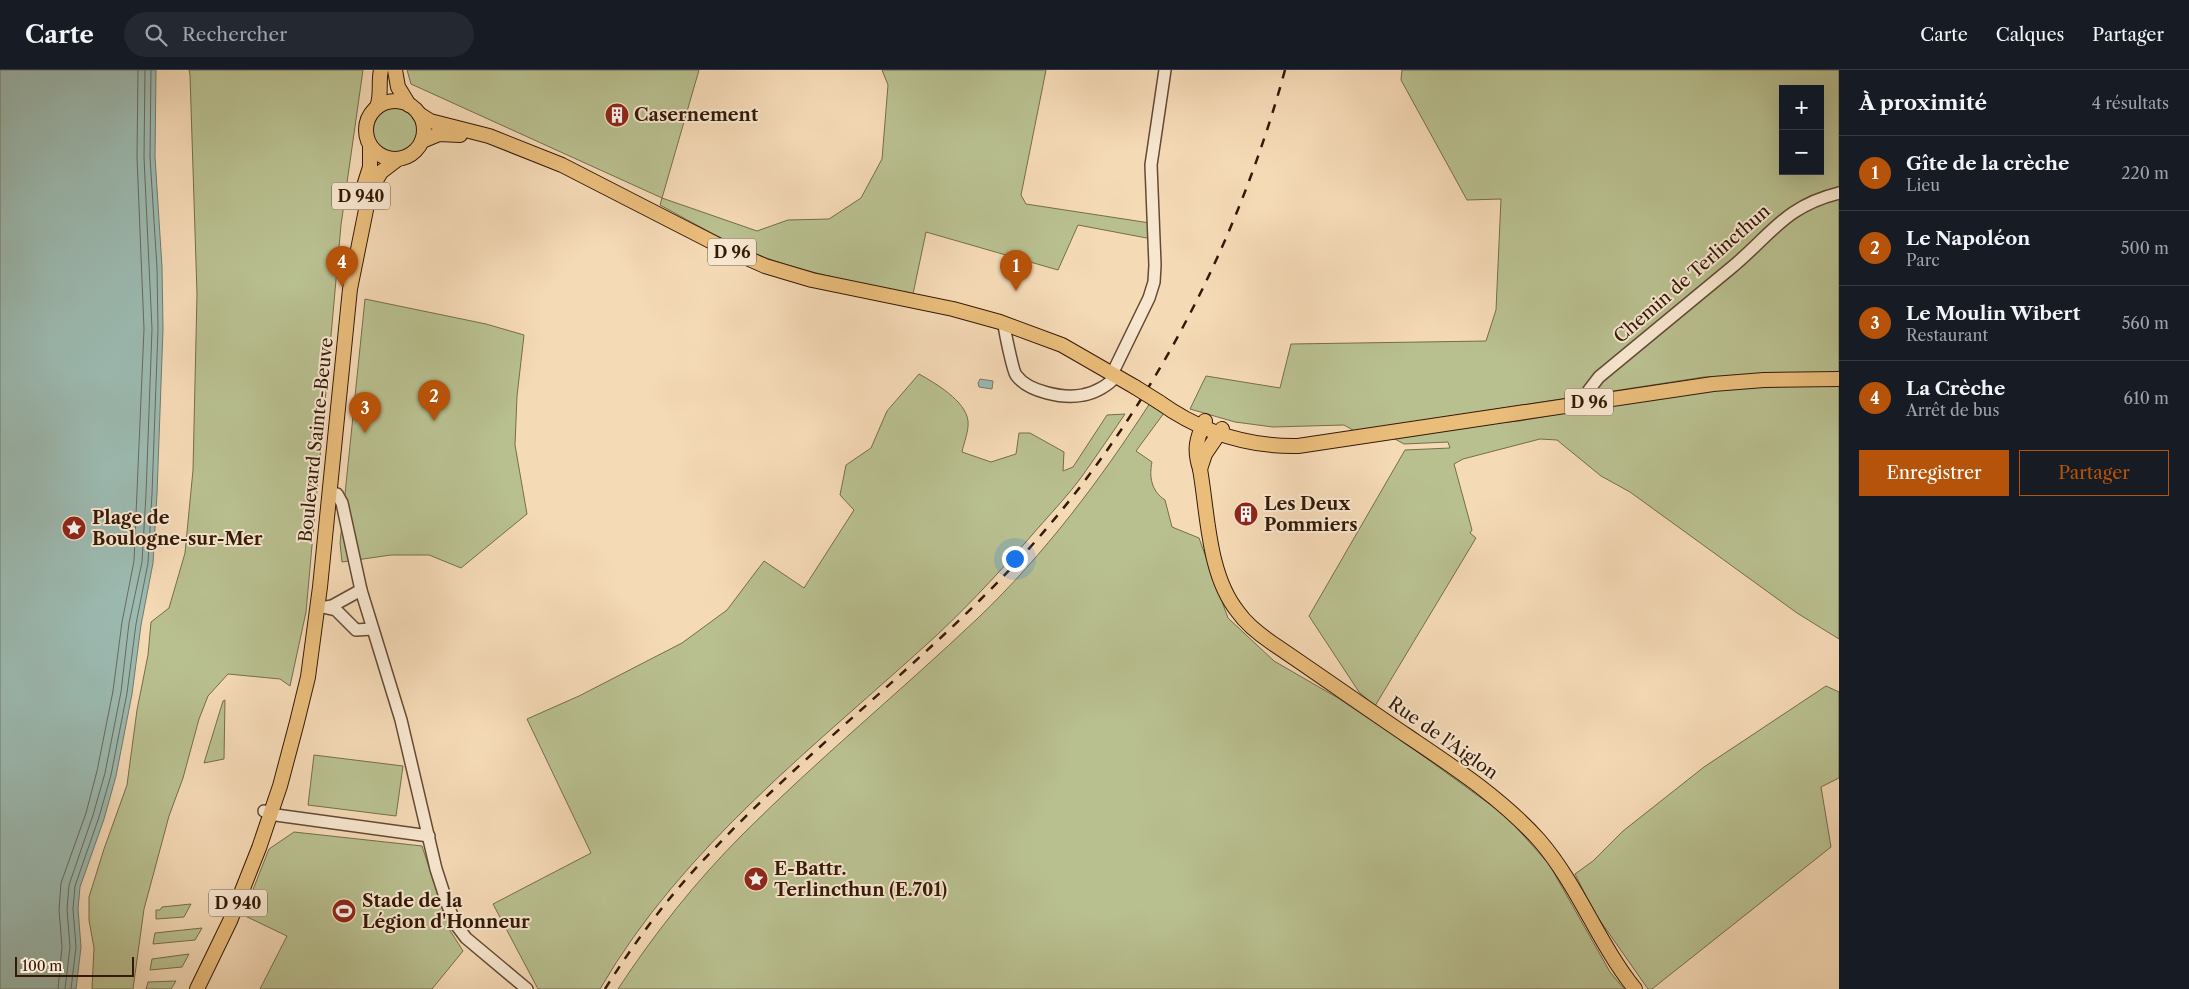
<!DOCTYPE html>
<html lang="fr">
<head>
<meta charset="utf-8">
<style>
	body { margin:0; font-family:"Libre Caslon Text",serif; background:#242831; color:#f1f3f6 }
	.controls { position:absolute; right:15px; top:15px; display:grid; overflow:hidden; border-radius:0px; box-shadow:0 5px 20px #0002 }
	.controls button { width:45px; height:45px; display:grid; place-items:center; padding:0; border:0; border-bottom:1px solid #363941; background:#171b24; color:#f1f3f6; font:25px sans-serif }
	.scale { position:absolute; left:15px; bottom:12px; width:119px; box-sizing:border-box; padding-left:5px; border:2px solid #341907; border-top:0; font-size:14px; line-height:18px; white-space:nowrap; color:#341907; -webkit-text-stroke:4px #f8e7d0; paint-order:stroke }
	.you { position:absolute; left:1014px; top:488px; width:18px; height:18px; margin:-12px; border:4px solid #fff; border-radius:50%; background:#1a73e8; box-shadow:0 0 0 8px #1a73e833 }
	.badge { display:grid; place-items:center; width:32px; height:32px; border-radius:50%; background:#b45309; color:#fff; font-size:16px; font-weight:700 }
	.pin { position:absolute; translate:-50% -41px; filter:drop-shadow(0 1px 2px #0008) }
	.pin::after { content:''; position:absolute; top:26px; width:18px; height:15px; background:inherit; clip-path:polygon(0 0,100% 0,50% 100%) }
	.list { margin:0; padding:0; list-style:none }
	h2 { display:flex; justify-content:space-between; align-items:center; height:65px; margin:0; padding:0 20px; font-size:21px }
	h2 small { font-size:16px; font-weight:400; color:#9ea1a6 }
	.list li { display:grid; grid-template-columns:32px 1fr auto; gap:15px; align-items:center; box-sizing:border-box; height:75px; padding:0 20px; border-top:1px solid #363941 }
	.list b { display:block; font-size:19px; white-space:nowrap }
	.list p { margin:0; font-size:16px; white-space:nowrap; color:#9ea1a6 }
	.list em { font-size:16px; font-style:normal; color:#9ea1a6 }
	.actions { display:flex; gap:10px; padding:15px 20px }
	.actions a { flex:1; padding:11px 0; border:1px solid #b45309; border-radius:0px; text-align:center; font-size:18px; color:#b45309 }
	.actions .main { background:#b45309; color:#fff }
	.icon { flex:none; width:28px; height:28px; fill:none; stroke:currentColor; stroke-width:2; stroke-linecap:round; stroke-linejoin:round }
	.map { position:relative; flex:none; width:1839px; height:919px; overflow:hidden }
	header { display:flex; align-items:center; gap:30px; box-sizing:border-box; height:70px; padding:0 25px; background:#171b24; border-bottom:1px solid #363941 }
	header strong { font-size:24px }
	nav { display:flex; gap:28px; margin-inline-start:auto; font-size:18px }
	.search { width:350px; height:45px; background:#242831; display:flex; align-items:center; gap:12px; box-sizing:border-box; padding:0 18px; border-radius:28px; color:#9ea1a6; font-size:19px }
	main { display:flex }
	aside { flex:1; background:#171b24 }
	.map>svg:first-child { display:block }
</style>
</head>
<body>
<header>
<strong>Carte</strong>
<div class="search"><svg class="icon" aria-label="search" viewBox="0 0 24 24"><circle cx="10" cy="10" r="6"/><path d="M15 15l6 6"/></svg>Rechercher</div>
<nav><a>Carte</a><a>Calques</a><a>Partager</a></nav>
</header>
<main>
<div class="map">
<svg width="1839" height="919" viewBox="0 0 1839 919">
	<rect width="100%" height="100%" fill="#f5dab6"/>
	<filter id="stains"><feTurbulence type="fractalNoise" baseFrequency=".004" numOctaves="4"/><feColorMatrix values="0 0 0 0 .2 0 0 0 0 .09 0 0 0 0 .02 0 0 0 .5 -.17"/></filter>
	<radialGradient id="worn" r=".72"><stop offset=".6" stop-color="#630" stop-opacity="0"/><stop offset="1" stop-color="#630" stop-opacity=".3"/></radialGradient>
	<!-- green -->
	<g fill="#b9c090" stroke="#766c4c" fill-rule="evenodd">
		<path d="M189,0H363L341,155L306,542L290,616L280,609L228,604L208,626L199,649L183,708L169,746L144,839L133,919H92L94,878L89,850V827L104,779L127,715L137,640L148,585L151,552L169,538L185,483L193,400L197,224L190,5Z"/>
		<path d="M407,0H699L662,128L757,161L788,150L829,149L861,128L882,89L888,15L882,0H1046L1021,125L1026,134L1150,153L1152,169L1078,155L1058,200L926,162L913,224C865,214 815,205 769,189C731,175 695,154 660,135L662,128L411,14Z"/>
		<path d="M1402,0H1839V302L1704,307L1406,353L1358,363L1344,355L1273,357L1235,352L1190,339L1206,306L1280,318L1291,274L1486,271L1496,240L1501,129L1467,130L1401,10ZM1783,19H1820V101H1783Z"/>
		<circle cx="395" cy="60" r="23"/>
		<path d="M365,229L486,254L524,265L517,326L515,375L527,444L461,498L429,485H391L342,492L340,473Z"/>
		<path d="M919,304C935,313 966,331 968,351C969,361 964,372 962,382L991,392L1016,384L1019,363H1030L1064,382L1063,401L1073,397L1107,345L1125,344C1110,366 1095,388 1080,409C1068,425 1053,441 1039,457C1007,494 973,531 937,565C817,675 683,776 600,919H538L493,834L591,783L527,649L579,626L682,573L727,540L764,491L804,518L854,440L840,425L846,395L871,378L887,341Z"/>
		<path d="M1839,314V569L1797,543L1630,422L1601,406L1557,370L1540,369L1463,389L1454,394L1472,460L1470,463L1476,468L1375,636L1359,622L1309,546L1405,380L1450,378L1448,372L1404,374L1393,368L1464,356L1519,351L1674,324L1732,318Z"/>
		<path d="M1150,333L1164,343L1136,381L1152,392C1149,406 1151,421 1165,430L1172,457L1199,468L1228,548L1274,591L1338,628L1404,672L1506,746L1549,794L1610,902L1624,919H618C654,864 696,811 743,764C818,689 901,621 978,548C1044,485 1101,409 1150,333Z"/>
		<path d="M1826,616L1839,622V708L1821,717L1831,777L1652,919H1648L1594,842L1575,804L1593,791L1623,761L1704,697Z"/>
		<path d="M225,630L224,689L204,693L223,631Z"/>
		<path d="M314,685L403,696L396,746L308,735Z"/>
		<path d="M294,762L422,776L449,859L463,881L432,919H260L287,866L243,845L269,779Z"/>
		<path d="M191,834L184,847L156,849V840H160L162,837Z"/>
		<path d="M202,858L195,870L153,874L155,863Z"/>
		<path d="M189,884L182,897L150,900L152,889Z"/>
		<path d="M176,911L171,919H146L148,912Z"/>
	</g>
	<!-- water -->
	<g fill="#9cbab1" stroke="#727a6d">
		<path d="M0,0H156L155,87L162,197L163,259L157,424L153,493L141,555L132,624L116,706L104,749L80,817L78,839L81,877L76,919H0Z"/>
		<path d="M980,309L993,311L992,319L979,317L978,313Z"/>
	</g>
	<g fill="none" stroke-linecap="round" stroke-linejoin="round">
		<!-- shore -->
		<g stroke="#686a5c" stroke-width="1">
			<path d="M58,919L62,877L59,840L61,813L86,743L97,701L113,621L122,552L134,491L144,259L137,87L138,0"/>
			<path d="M65,919L70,877L67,839L69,815L93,745L105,703L121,622L129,553L142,492L146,424L152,259L144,87L145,0"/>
			<path d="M71,919L76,877L73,839L75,816L99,747L111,705L127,623L136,554L148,493L152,424L158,259L157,198L150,87L151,0"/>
		</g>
		<defs>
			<g id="minor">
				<path d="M1004,253C1004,259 1013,301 1016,305C1028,322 1064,329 1083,325C1095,323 1109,315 1116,306"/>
				<path d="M1112,304L1149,228L1154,212L1155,195L1151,95L1165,0"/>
				<path d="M1583,333L1589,320L1599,307C1643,271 1687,234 1731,198C1771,165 1785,136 1839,123"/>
				<path d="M330,423L337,424L342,433L361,520L401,650L436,799L448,836L457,856L466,868L527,919"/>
				<path d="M318,536L336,540L356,560L372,559"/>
				<path d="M326,537L332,536L361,520"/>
				<path d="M264,741L276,745L429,766"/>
			</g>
			<g id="major">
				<path d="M395,0L398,17L409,35"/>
				<circle cx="395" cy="60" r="29"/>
				<path d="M377,37C382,24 378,13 381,0"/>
				<path d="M419,44L430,51L489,66L562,95L720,176L765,196L812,210L953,239L1000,252L1062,275L1135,317"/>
				<path d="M422,71L439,64L460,65"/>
				<path d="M363,119L370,97V76"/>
				<path d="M1159,332C1201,362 1246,377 1298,376L1713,314L1764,310L1839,309"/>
				<path d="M1205,351C1196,369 1194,380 1200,399C1208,445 1208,505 1238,542C1247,555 1259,564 1272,573C1318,604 1363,636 1409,667C1455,698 1501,728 1539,770C1578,815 1598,873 1635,919"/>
				<path d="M1200,399L1205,384L1222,359"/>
				<path d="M197,919L230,851L259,778L280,716L297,652L308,607L320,517L350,219L370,120L381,102L398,89"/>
			</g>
		</defs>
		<!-- minor casing -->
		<use href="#minor" stroke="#644933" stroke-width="14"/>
		<!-- major casing -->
		<use href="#major" stroke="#341907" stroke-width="16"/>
		<!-- minor -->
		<use href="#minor" stroke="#f8e7d0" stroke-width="11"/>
		<!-- major -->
		<use href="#major" stroke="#eabd7b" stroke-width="14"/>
		<!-- rail -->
		<path stroke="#341907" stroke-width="2.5" stroke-dasharray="9 9" stroke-linecap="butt" d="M605,919C636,870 671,823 712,781C796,692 893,616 980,530C1127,386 1231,198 1285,0"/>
		<defs>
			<path id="major-bridge" d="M1135,317L1159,332"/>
		</defs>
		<!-- major-bridge casing -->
		<use href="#major-bridge" stroke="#341907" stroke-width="16" stroke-linecap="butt"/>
		<!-- major-bridge -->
		<use href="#major-bridge" stroke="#eabd7b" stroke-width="14"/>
	</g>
	<!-- icons -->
	<defs>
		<symbol id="building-disc" viewBox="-11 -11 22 22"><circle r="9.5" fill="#8f2418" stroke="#f8e7d0"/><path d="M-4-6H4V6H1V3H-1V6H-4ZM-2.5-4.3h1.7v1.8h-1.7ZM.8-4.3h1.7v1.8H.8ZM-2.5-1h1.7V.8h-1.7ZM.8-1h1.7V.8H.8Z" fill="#fff"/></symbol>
		<symbol id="sight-disc" viewBox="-11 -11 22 22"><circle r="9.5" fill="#8f2418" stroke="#f8e7d0"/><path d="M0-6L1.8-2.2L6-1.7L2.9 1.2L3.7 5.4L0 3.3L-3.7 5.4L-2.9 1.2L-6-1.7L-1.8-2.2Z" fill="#fff"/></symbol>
		<symbol id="stadium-disc" viewBox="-11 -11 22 22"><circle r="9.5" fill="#8f2418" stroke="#f8e7d0"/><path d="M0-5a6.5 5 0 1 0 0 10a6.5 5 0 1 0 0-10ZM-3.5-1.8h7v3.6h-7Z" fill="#fff"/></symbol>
	</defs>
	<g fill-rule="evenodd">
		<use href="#building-disc" x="603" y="31" width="28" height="28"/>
		<use href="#building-disc" x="1232" y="430" width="28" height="28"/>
		<use href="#sight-disc" x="60" y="444" width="28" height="28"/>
		<use href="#sight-disc" x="742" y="795" width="28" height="28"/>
		<use href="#stadium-disc" x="330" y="827" width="28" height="28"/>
	</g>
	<g text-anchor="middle" stroke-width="4" stroke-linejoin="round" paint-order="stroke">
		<!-- shield labels -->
		<g fill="#f8e7d0" stroke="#6f5743" stroke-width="1">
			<rect x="332" y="112.5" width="58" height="27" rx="4"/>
			<rect x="708" y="168.5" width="48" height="27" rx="4"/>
			<rect x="1565" y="318.5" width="48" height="27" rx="4"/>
			<rect x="209" y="819.5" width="58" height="27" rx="4"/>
		</g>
		<g font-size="16" font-weight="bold" fill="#341907">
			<text x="361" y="132">D 940</text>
			<text x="732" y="188">D 96</text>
			<text x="1589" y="338">D 96</text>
			<text x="238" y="839">D 940</text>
		</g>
		<!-- poi labels -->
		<g font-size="18" font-weight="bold" fill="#341907" stroke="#f8e7d0" text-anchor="start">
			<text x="634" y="51">Casernement</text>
			<text x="1264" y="440">Les Deux<tspan x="1264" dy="21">Pommiers</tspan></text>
			<text x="92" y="454">Plage de<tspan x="92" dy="21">Boulogne-sur-Mer</tspan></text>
			<text x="774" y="805">E-Battr.<tspan x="774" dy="21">Terlincthun (E.701)</tspan></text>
			<text x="362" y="837">Stade de la<tspan x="362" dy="21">Légion d'Honneur</tspan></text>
		</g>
		<!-- street labels -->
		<g font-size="18" fill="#341907" stroke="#f8e7d0">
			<text transform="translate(1692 204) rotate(-41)" y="6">Chemin de Terlincthun</text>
			<text transform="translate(316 370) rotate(-84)" y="6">Boulevard Sainte-Beuve</text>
			<text transform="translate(1443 668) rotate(35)" y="6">Rue de l'Aiglon</text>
		</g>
	</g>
	<rect width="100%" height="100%" filter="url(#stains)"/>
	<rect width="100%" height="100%" fill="url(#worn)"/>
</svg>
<div class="controls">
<button>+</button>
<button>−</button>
</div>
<div class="scale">100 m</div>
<div class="you"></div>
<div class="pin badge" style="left:1016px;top:221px">1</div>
<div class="pin badge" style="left:434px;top:351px">2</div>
<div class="pin badge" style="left:365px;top:363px">3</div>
<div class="pin badge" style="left:342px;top:217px">4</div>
</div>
<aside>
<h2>À proximité<small>4 résultats</small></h2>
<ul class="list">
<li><span class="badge">1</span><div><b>Gîte de la crèche</b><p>Lieu</p></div><em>220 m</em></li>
<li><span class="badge">2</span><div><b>Le Napoléon</b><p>Parc</p></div><em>500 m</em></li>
<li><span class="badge">3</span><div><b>Le Moulin Wibert</b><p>Restaurant</p></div><em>560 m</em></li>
<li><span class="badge">4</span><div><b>La Crèche</b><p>Arrêt de bus</p></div><em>610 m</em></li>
</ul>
<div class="actions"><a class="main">Enregistrer</a><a>Partager</a></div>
</aside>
</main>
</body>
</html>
